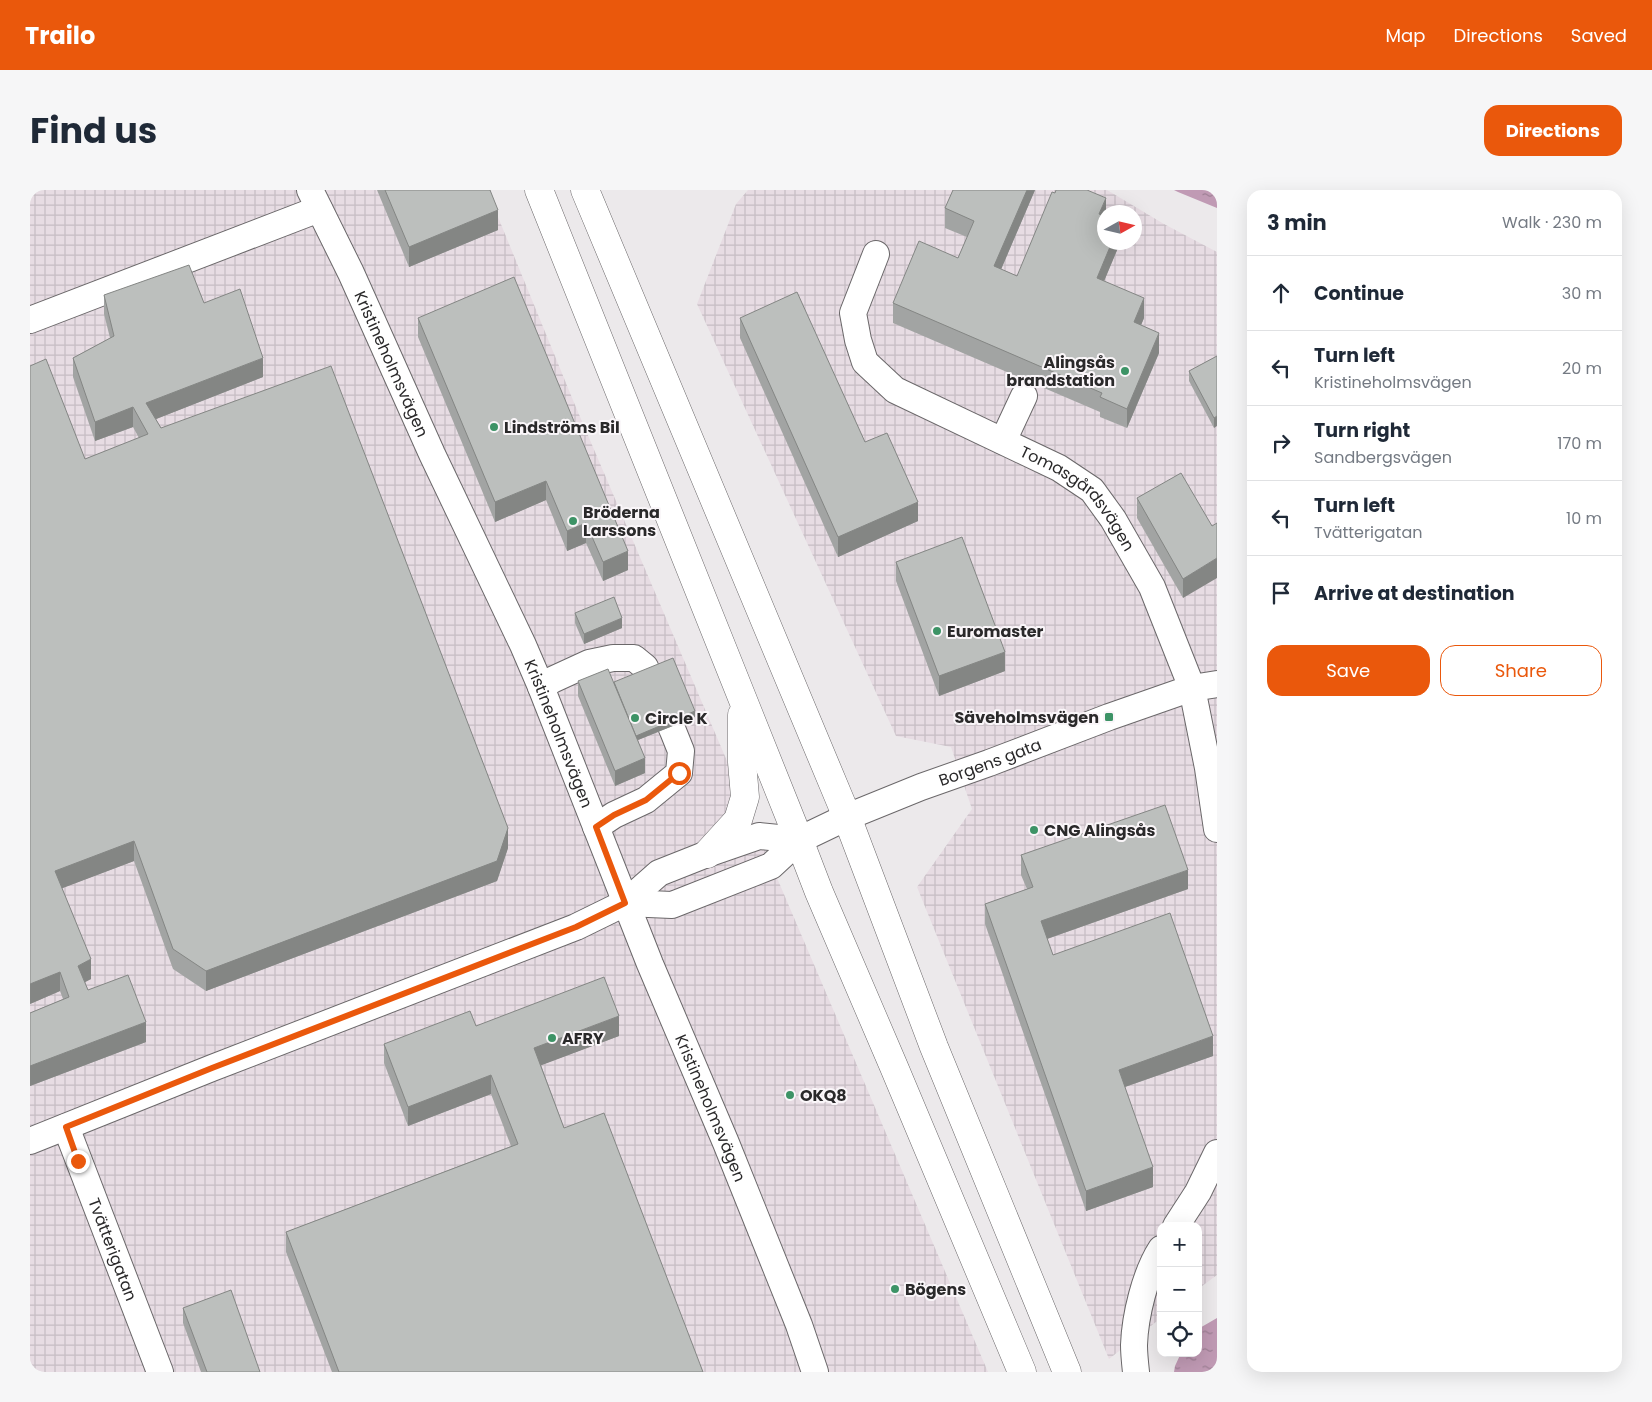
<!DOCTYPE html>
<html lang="en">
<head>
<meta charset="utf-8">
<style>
	body { margin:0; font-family:Poppins,sans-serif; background:#f6f6f7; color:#1f2937 }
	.controls { position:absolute; right:15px; bottom:15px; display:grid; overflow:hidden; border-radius:10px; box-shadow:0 5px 20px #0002 }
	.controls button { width:45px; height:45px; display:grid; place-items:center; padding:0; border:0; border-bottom:1px solid #e0e1e3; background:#fff; color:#1f2937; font:25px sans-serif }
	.compass { position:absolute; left:1067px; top:15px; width:45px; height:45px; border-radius:50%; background:#fff; box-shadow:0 5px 20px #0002; rotate:82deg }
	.stop { position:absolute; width:15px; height:15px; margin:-11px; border:4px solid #ea580c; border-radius:50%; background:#fff }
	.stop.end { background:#ea580c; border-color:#fff; box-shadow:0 1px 5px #0008 }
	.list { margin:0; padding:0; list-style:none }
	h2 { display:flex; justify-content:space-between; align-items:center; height:65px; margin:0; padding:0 20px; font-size:21px }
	h2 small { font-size:16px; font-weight:400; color:#747a83 }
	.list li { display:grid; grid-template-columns:32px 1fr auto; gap:15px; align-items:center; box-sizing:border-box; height:75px; padding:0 20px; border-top:1px solid #e0e1e3 }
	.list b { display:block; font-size:19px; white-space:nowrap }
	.list p { margin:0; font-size:16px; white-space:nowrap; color:#747a83 }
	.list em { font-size:16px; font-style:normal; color:#747a83 }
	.actions { display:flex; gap:10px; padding:15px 20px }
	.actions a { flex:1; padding:11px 0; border:1px solid #ea580c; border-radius:15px; text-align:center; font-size:18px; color:#ea580c }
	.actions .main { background:#ea580c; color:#fff }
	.icon { flex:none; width:28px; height:28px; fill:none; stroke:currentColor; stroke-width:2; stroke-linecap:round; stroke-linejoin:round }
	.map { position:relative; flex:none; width:1187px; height:1182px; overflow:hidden; border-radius:15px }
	header { display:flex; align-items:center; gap:30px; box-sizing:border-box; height:70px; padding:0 25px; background:#ea580c; color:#fff }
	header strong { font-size:24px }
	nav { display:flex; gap:28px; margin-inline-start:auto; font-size:18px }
	.intro { display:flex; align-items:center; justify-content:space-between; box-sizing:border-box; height:120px; padding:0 30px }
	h1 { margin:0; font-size:35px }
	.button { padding:12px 22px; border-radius:15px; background:#ea580c; color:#fff; font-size:18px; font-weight:700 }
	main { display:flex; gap:30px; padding:0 30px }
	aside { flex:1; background:#fff; border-radius:15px; box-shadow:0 5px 20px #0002 }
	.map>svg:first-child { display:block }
</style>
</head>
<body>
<header>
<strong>Trailo</strong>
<nav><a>Map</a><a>Directions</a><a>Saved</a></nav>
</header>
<div class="intro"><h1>Find us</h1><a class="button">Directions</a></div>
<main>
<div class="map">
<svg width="1187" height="1182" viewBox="0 0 1187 1182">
	<defs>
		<pattern id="industrial-grid" width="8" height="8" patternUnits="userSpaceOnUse" patternTransform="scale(1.25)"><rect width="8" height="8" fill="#e7dce3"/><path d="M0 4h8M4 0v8" fill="none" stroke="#c6bdc3"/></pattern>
		<pattern id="water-ripples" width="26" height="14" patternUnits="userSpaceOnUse" patternTransform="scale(1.25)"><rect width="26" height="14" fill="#c09ab4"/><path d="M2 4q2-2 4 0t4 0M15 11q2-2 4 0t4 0" fill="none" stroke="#9c7e93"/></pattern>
	</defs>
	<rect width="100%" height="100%" fill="#ece9eb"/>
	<!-- industrial -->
	<g fill="url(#industrial-grid)" fill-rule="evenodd">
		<path d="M0,0H457L545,215L958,1182H0Z"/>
		<path d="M718,0H1077L1134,34L1187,62V1085L1168,1099V1036H1131V1128L1079,1169L887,697L942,619L921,557L866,546L667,114L706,14ZM1074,22H1104V52H1074Z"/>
	</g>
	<!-- water -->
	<g fill="url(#water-ripples)">
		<path d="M1144,0H1187V18L1148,2Z"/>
		<path d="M1187,1128V1182H1144L1145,1176L1151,1163H1168V1139Z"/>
	</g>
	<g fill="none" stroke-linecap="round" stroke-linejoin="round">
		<defs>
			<g id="minor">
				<path id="s1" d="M280,0L321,83L402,264L493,455L511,497L620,774L696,953L769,1135L785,1182"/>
				<path id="s2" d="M846,64L823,123L828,150L835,172L865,200L1029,278L1062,300L1083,329L1122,397L1162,498L1178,578L1187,639"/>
				<path d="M0,130L289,19"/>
				<path d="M973,251L994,206"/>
				<path d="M511,497L522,490L559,473L583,468H604L615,477L643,541L651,561L649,583L616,610L584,625L566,637"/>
				<path id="s3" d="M595,713L642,715L741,676L769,650L817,627L891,597L959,573L1079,527L1162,498L1187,494"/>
				<path id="s4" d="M36,937L130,1182"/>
				<path d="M0,951L182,878L546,737L595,713L629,683L677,664L729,646L769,650"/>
				<path d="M1146,1036L1168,1002L1187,963"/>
				<path d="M1106,1182C1105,1173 1104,1164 1104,1155C1105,1126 1115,1084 1131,1059"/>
			</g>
			<g id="highway">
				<path d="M509,0L769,650L789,702L864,877L992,1182"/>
				<path d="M555,0L817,627L904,857L1037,1182"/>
				<path d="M677,664L708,630L715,607L712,572V525"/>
			</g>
		</defs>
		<!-- minor casing -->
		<use href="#minor" stroke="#6b686a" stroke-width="28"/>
		<!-- highway casing -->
		<use href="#highway" stroke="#6b686a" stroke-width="29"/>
		<!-- minor -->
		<use href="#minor" stroke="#fff" stroke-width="26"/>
		<!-- highway -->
		<use href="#highway" stroke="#fff" stroke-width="28"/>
	</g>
	<!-- wall -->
	<g fill="#a2a4a3">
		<path d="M347,0H460L468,40L379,77Z"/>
		<path d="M923,0H1005L971,79L987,86L1076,22L1074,52L1090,53L1074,91L1114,128L1111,135L1129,163L1097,238L1070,227V222L863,133V113L928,68L937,47L915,38V18Z"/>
		<path d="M74,105L174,113L233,187L126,229L131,238L478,658L467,691L176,801L143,779L104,671L32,698L61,789L54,792L58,800L116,852L0,896V823L33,809L30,801L0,814L55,269L109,248L103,237L65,251L43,187V168L80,148L74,124Z"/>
		<path d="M388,128L598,380L573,391L556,353L537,361L516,310L465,332L388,147Z"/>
		<path d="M710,128L835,252L888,331L808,367L710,148Z"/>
		<path d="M1187,166L1184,238L1159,191V181Z"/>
		<path d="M1107,308L1182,336L1153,408L1107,328Z"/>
		<path d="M866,372L975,481L909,506L866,391Z"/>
		<path d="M545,423L592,438L554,454L545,433Z"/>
		<path d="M548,491L584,492L665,527L608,550L615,583L585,596L548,506Z"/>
		<path d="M991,665L1158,699L1017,749L1023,765L1183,866L1095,897L1123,997L1056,1021L955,734V714L997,699L991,685Z"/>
		<path d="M589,846L511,875L534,938L673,1182H302L256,1062V1042L481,956L461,904L378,936L354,873V854Z"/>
		<path d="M153,1118L230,1182H171L153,1133Z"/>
	</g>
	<!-- shaded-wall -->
	<g fill="#848684">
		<path d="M997,0H1005L964,96V76Z"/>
		<path d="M1076,8V22H1074V31L1069,24Z"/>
		<path d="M468,20V40L379,77V57Z"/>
		<path d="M1082,52L1090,53L1067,108V88Z"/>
		<path d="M1114,108V128L1104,152V132Z"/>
		<path d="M1129,143V163L1097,238V219Z"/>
		<path d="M233,168V187L116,233V213Z"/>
		<path d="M103,217V237L65,251V232Z"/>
		<path d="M1187,226V236L1184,238V228Z"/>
		<path d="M516,291V310L465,332V312Z"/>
		<path d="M888,312V331L808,367V347Z"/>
		<path d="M556,333V353L537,361V341Z"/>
		<path d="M598,361V380L573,391V372Z"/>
		<path d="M1187,368V388L1153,408V389Z"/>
		<path d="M592,428V438L554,454V444Z"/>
		<path d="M975,462V481L909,506V486Z"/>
		<path d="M665,521V527L603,552V547Z"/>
		<path d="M615,568V583L585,596V581Z"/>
		<path d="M478,638V658L467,691L176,801V781Z"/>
		<path d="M104,651V671L25,701V681Z"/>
		<path d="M1158,680V699L1011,751V731Z"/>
		<path d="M61,769V789L48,796V776Z"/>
		<path d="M30,782V801L0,814V794Z"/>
		<path d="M589,826V846L504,878V858Z"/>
		<path d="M116,832V852L0,896V876Z"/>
		<path d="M1183,846V866L1089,899V880Z"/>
		<path d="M461,885V904L378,936V917Z"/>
		<path d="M1123,977V997L1056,1021V1001Z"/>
	</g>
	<!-- building -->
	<g fill="#bcbfbd" stroke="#848684">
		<path d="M355,0H460L468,20L379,57Z"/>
		<path d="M923,0H997L964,76L987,86L1022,2L1025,3L1026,0H1057L1076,8L1069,24L1074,26V52H1082L1067,88L1114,108L1104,132L1129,143L1097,219L1070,207L1072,203L863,113L889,51L928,68L944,31L915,18Z"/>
		<path d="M159,75L174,113L210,99L233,168L116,213L131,238L301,176L478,638L467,671L176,781L143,759L104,651L25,681L61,769L48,776L58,800L98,785L116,832L0,876V823L39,807L30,782L0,794V176L16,169L55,269L118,244L103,217L65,232L43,168L84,146L74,105Z"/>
		<path d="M484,87L598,361L573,372L556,333L537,341L516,291L465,312L388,128Z"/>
		<path d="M767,102L835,252L857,243L888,312L808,347L710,128Z"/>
		<path d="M1187,166V226L1184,228L1159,181Z"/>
		<path d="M1151,283L1182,336L1187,333V368L1153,389L1107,308Z"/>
		<path d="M932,347L975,462L909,486L866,372Z"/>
		<path d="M584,407L592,428L554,444L545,423Z"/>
		<path d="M643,468L665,521L606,546L584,492Z"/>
		<path d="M578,479L615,568L585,581L548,491Z"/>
		<path d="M1135,615L1158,680L1011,731L1023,765L1140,723L1183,846L1089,880L1123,977L1056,1001L955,714L1003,697L991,665Z"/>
		<path d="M574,787L589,826L504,858L534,938L574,923L673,1182H309L256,1042L488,954L461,885L378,917L354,854L440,821L446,836Z"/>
		<path d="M201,1100L230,1182H177L153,1118Z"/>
	</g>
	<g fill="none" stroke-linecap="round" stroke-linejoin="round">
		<!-- route -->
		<path stroke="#ea580c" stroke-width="6" d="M48,971L36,937L182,878L546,737L595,713L566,637L584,625L616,610L649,583"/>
	</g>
	<!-- markers -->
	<g fill="#3d9366" stroke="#faf6f9" stroke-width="2">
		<circle cx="1095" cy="181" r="5"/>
		<circle cx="464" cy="237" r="5"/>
		<circle cx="543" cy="331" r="5"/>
		<circle cx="907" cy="441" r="5"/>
		<rect x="1074" y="522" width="10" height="10" rx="2.5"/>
		<circle cx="605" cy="528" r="5"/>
		<circle cx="1004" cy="640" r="5"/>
		<circle cx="522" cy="848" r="5"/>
		<circle cx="760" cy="905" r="5"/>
		<circle cx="865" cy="1099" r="5"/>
	</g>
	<g text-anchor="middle" stroke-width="4" stroke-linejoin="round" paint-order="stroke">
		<!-- poi labels -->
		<g font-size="16" font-weight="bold" fill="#2a292a" stroke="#faf6f9" text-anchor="start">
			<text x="1085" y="178" text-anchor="end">Alingsås<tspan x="1085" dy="18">brandstation</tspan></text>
			<text x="474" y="243">Lindströms Bil</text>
			<text x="553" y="328">Bröderna<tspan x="553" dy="18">Larssons</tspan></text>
			<text x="917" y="447">Euromaster</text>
			<text x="1069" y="533" text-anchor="end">Säveholmsvägen</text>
			<text x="615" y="534">Circle K</text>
			<text x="1014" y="646">CNG Alingsås</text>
			<text x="532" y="854">AFRY</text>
			<text x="770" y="911">OKQ8</text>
			<text x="875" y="1105">Bögens</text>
		</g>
		<!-- street labels -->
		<g font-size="16" fill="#2a292a" stroke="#faf6f9">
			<text dy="6" stroke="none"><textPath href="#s1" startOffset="192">Kristineholmsvägen</textPath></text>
			<text dy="6" stroke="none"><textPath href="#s2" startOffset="371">Tomasgårdsvägen</textPath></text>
			<text dy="6" stroke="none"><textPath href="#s1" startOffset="598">Kristineholmsvägen</textPath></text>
			<text dy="6" stroke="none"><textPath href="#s3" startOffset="398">Borgens gata</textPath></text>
			<text dy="6" stroke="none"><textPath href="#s1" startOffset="1002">Kristineholmsvägen</textPath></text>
			<text dy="6" stroke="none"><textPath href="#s4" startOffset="131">Tvätterigatan</textPath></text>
		</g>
	</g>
</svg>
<div class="controls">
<button>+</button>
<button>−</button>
<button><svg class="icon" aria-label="locate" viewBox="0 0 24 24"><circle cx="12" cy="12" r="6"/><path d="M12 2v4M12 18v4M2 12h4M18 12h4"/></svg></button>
</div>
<svg class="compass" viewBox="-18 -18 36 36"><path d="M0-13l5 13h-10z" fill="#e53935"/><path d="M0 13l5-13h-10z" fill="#747a83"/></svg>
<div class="stop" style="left:649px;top:583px"></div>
<div class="stop end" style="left:48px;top:971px"></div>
</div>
<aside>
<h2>3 min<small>Walk · 230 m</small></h2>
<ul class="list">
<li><svg class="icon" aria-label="ahead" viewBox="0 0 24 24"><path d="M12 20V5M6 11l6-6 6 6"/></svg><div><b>Continue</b></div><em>30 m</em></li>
<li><svg class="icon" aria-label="left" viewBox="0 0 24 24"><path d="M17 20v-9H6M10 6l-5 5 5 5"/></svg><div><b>Turn left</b><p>Kristineholmsvägen</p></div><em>20 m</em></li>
<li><svg class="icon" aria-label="right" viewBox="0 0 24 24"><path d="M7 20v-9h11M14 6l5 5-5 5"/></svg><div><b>Turn right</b><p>Sandbergsvägen</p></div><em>170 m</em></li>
<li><svg class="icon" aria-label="left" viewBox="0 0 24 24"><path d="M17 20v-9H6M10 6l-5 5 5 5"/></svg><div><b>Turn left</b><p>Tvätterigatan</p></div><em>10 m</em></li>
<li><svg class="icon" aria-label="arrive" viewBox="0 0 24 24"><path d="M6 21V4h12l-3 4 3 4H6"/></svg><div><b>Arrive at destination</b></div></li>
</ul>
<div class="actions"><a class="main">Save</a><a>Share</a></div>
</aside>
</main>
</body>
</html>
